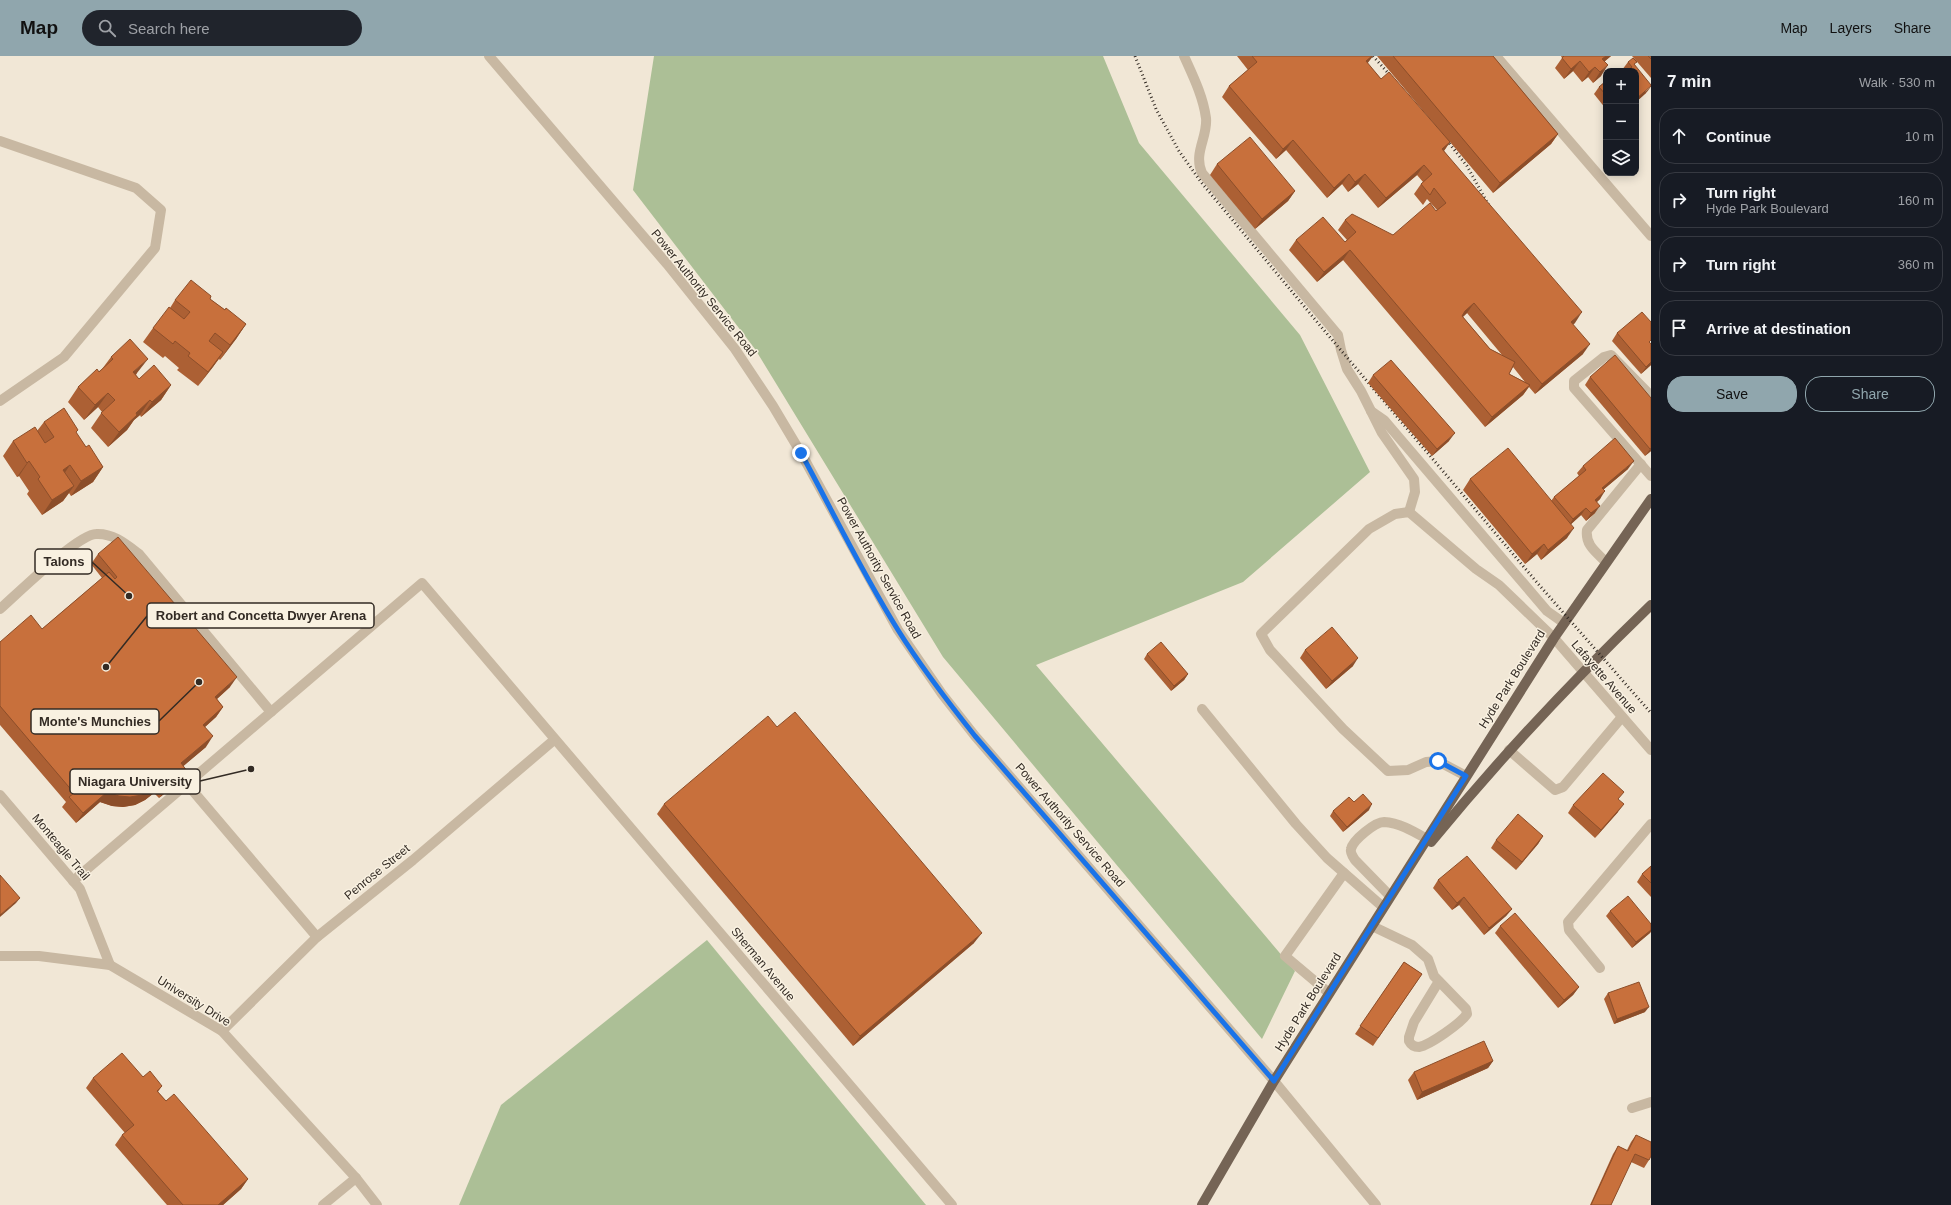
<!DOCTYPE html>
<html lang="en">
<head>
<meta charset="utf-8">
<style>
	body { margin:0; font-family:Helvetica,sans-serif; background:#20242c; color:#f1f3f6 }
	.controls { position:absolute; right:12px; top:12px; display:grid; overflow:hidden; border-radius:8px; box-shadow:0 2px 10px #0003 }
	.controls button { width:36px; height:36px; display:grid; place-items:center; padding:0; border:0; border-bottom:1px solid #363941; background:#171b24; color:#f1f3f6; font:20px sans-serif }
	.stop { position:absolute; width:12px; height:12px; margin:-9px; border:3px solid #1a73e8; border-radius:50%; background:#fff }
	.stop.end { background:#1a73e8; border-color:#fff; box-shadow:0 1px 4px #0008 }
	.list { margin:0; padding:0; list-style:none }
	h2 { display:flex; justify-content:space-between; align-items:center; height:52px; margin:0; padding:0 16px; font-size:17px }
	h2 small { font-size:13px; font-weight:400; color:#9ea1a6 }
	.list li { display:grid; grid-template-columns:26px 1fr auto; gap:12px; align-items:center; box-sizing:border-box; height:56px; margin:0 8px 8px; padding:0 8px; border:1px solid #363941; border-radius:16px }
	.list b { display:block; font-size:15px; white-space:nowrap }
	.list p { margin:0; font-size:13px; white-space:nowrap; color:#9ea1a6 }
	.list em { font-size:13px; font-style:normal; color:#9ea1a6 }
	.actions { display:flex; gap:8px; padding:12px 16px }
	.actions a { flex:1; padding:9px 0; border:1px solid #90a6ad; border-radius:16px; text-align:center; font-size:14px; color:#90a6ad }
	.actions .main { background:#90a6ad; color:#111 }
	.icon { flex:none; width:22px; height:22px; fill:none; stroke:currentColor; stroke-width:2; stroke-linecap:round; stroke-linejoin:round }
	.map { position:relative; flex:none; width:1651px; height:1149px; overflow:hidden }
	header { display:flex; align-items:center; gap:24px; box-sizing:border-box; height:56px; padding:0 20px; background:#90a6ad; color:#111 }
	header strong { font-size:19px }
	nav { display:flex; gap:22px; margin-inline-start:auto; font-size:14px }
	.search { width:280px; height:36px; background:#20242c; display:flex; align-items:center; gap:10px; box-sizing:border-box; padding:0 14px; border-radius:22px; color:#9ea1a6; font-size:15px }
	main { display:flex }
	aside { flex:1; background:#171b24 }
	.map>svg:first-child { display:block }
</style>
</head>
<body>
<header>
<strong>Map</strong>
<div class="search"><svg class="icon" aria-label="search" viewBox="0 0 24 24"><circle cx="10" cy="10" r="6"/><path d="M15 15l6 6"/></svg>Search here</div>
<nav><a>Map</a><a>Layers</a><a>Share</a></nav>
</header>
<main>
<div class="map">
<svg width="1651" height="1149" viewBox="0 0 1651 1149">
	<rect width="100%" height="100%" fill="#f1e7d6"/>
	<!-- green -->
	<g fill="#acbf96">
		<path d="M654,0H1103L1139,87L1300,279L1370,416L1243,526L1036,609L1295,915L1262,983L943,601L755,293L633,134Z"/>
		<path d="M707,884L926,1149H459L501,1049Z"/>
	</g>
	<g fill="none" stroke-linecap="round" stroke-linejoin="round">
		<!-- minor -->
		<g stroke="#c8b8a2" stroke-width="10">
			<path d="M489,0L667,208L735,293L773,350L801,397L898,574L942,638L975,680L1274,1025L1376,1149"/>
			<path d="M1184,0C1193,20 1203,40 1206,62C1208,81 1193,97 1202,117L1338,279L1341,294L1347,313L1361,335L1382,377L1414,423L1415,436L1409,456"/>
			<path d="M1496,0L1651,180"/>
			<path d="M0,85L136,132L161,154L155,192L64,301L0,345"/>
			<path d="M1651,340L1611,299L1604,301L1574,325V332L1651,420"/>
			<path d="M1371,355L1384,364L1547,555L1564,567"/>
			<path d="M1606,506C1596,496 1585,489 1587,474L1641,408"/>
			<path d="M0,553C16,539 78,478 96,478C113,477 126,488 139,498L271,656"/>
			<path d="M1202,653L1296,768L1327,802L1383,851"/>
			<path d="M1509,694L1555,734L1563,731L1622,661"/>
			<path d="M1466,720L1438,705L1426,706L1408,714L1388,715L1343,673L1270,594L1261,578L1369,473L1395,458L1409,456L1476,513L1499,529L1554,582L1651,694"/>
			<path d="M187,728L317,881"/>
			<path d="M0,739L80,833L110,909"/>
			<path d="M73,825L422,527L952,1149"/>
			<path d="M1390,840L1355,804C1353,801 1350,797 1351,793C1353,784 1375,766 1384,766C1400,767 1413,775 1427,783"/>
			<path d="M1372,870L1412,889L1428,903L1434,920L1466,953L1467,958C1461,967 1430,989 1419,991C1415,991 1411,989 1409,985V981L1414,966L1439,925"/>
			<path d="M0,900H39L110,909L222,975L356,1122L377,1149"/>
			<path d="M1600,912L1569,874L1568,866L1651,768"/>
			<path d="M1329,937L1285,900L1344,817"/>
			<path d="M222,975L317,881L413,804L554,684"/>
			<path d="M1632,1052L1651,1046"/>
			<path d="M323,1149L356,1122"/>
		</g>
		<!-- major -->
		<g stroke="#756455" stroke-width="10">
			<path d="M1431,786C1500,702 1573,624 1651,549"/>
			<path d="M1202,1149L1274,1025L1554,582L1651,443"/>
		</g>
		<!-- rail -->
		<g stroke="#332b24" stroke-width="3" stroke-dasharray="1 3" stroke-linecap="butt">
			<path d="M1135,0L1156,53L1179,95L1201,126L1323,273L1540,530L1651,657"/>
			<path d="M1373,0L1396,26"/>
			<path d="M1442,78L1467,110L1493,157"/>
		</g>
	</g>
	<!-- wall -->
	<g fill="#ac6034" fill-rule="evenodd">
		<path d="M1237,0H1373L1367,7L1381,23L1445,81L1377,0H1493L1558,78L1551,88L1493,137L1450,86L1444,95L1575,267L1573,268L1583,298L1535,338L1529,331L1523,339L1485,371L1343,204L1317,226L1289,194L1296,184L1345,186L1347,184L1338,174L1345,164L1393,179L1437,154L1427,143L1423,149L1414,138L1421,128L1423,126L1417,119L1378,152L1358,128L1348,136L1342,128L1327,142L1286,94L1276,103L1222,41L1229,30L1248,14ZM1467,257L1502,299L1490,293L1463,261ZM1513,311L1525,326L1509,318Z"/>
		<path d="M1561,0H1611L1604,6L1601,20L1593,27L1588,21L1582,26L1573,15L1564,23L1555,12L1562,2Z"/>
		<path d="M1632,0H1651V22Z"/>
		<path d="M1628,6L1635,9L1646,37L1636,46V15H1623L1622,14Z"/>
		<path d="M1606,25V53L1594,38L1599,31Z"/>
		<path d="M1217,108L1295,135L1288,145L1255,173L1210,119Z"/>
		<path d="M210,243L225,254L246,268L236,283L220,304L219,303L198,330L177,314L179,312L165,300L163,302L143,286L153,272L170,252L175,244Z"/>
		<path d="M1617,277L1651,287V309L1641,318L1612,285Z"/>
		<path d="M111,301L137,317L136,319L139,323L171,329L161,344L141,361L140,359L134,364L127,374L108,391L91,372L102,356L98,351L84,364L68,346L78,331L102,313Z"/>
		<path d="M1373,319L1449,385L1432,400L1368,327Z"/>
		<path d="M1590,321L1651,342V395L1645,400L1585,329Z"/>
		<path d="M44,366L76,377L86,391L103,411L93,426L71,440L69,437L63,445L42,459L27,438L29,435L19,420L17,421L3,400L13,385L37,375Z"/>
		<path d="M1583,410L1628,413L1604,433L1600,443L1597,446L1595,457L1586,465L1581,459L1571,468L1567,482L1541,504L1537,498L1525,508L1463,434L1470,423L1551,445L1554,441L1579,420L1577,417Z"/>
		<path d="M98,498L230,631L217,643L223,651L216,661L205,671L206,691L183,710L187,715L180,725L159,742L154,737L145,744L135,749L123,751L112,750L100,746L76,767L62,751L66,746L0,669V586L42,573L102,522L91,508Z"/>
		<path d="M1305,594L1353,610L1326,633L1300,602Z"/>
		<path d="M1147,598L1188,618L1184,624L1171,635L1144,603Z"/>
		<path d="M1618,744V756L1595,782L1568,757L1573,749Z"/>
		<path d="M1354,746L1369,754L1343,776L1330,760L1333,755Z"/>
		<path d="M664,748L974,887L853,990L657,758Z"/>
		<path d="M1543,780L1538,788L1516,814L1491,792L1496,784Z"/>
		<path d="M1651,810V841L1637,826L1642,818Z"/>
		<path d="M1438,824L1512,853L1506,860L1484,879L1459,849L1452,854L1433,832Z"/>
		<path d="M1610,855L1651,868V876L1632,892L1606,860Z"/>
		<path d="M1500,870L1579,931L1573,939L1558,952L1495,877Z"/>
		<path d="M1404,906L1422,918L1373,990L1355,978Z"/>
		<path d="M1608,937L1645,956L1614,968L1604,943Z"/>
		<path d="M1493,1005L1488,1012L1417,1044L1408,1024L1414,1016Z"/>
		<path d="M143,1021L162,1030L158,1036L166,1045L248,1123L241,1133L223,1149H167L115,1089L122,1079L125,1077L86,1032L93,1022Z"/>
		<path d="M1636,1079L1649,1104L1644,1112L1631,1106L1611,1149H1590L1613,1098L1618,1090L1627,1094L1631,1086Z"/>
	</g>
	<!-- shaded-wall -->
	<g fill="#8c4e2a">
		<path d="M1372,0H1373L1367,8L1366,5Z"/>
		<path d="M1606,0H1611L1595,13L1602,3Z"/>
		<path d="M1580,5L1573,15L1564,23L1571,13Z"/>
		<path d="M1608,9L1601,20L1593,27L1600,16Z"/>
		<path d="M1595,11L1588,21L1582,26L1589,16Z"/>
		<path d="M1651,31L1646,37L1636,46V43Z"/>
		<path d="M1558,78L1551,88L1493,137L1500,127Z"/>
		<path d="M1293,84L1286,94L1276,103L1283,93Z"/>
		<path d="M1450,86L1443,96L1442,93Z"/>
		<path d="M1424,109L1417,119L1378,152L1386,142Z"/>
		<path d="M1349,118L1342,128L1327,142L1334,132Z"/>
		<path d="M1365,118L1358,128L1348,136L1355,126Z"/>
		<path d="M1295,135L1288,145L1255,173L1262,163Z"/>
		<path d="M1350,194L1343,204L1317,226L1324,216Z"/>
		<path d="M1474,247L1467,257L1458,265L1465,255Z"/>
		<path d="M1582,256L1575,267L1564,276L1571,266Z"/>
		<path d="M246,268L236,283L220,304L230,289Z"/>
		<path d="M1590,288L1583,298L1535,338L1542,328Z"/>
		<path d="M223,296L213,311L198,330L208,316Z"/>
		<path d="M148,303L137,317L123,330L133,316Z"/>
		<path d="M1651,306V309L1641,318L1646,311Z"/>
		<path d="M171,329L161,344L141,361L152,346Z"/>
		<path d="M1530,329L1523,339L1485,371L1492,361Z"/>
		<path d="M108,337L98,351L84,364L95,349Z"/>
		<path d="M150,344L140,359L134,364L127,374L108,391L119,376L136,357Z"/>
		<path d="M1455,377L1449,385L1432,400L1437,393Z"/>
		<path d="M1651,392V395L1645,400L1650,393Z"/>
		<path d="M29,405L19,420L17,421L27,407Z"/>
		<path d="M1634,405L1628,413L1597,439L1602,432Z"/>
		<path d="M70,409L60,424L63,414Z"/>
		<path d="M103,411L93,426L71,440L81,425Z"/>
		<path d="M74,430L63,445L42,459L52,444Z"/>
		<path d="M1605,435L1600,443L1590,452L1595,444Z"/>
		<path d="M1600,450L1595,457L1586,465L1591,457Z"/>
		<path d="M1586,452L1581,459L1568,471L1573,463Z"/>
		<path d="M1574,472L1567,482L1541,504L1548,494Z"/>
		<path d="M1544,488L1537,498L1525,508L1532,498Z"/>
		<path d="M1358,602L1353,610L1326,633L1332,625Z"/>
		<path d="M1188,618L1184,624L1171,635L1174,630Z"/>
		<path d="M237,621L230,631L208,651L215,641Z"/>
		<path d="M223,651L216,661L196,679L203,669Z"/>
		<path d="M213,680L206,691L174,718L181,707Z"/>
		<path d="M187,715L180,725L159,742L167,732Z"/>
		<path d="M161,726L154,737L145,744L135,749L123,751L112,750L100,746L76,767L83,757L107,736Z"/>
		<path d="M1372,748L1369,754L1343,776L1347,771Z"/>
		<path d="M1624,748L1618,756L1595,782L1601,774Z"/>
		<path d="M1543,780L1538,788L1516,814L1522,806Z"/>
		<path d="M1464,841L1459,849L1452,854L1457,847Z"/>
		<path d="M20,842L16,847L0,861V859Z"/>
		<path d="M1512,853L1506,860L1484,879L1489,872Z"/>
		<path d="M1651,874L1650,877L1632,892L1636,886Z"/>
		<path d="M982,877L974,887L853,990L860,980Z"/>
		<path d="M1579,931L1573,939L1558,952L1564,944Z"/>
		<path d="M1649,951L1645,956L1614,968L1617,963Z"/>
		<path d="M1493,1005L1488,1012L1417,1044L1422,1036Z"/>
		<path d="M248,1123L241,1133L223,1149H218Z"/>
	</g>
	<!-- building -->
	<g fill="#c8703c" stroke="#8c4e2a">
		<path d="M1252,0H1372L1366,5L1381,23L1389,16L1450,86L1442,93L1582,256L1571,266L1590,288L1542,328L1474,247L1465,255L1462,260L1490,293L1515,306L1509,318L1530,329L1492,361L1350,194L1324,216L1296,184L1323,161L1345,186L1356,176L1345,164L1352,158L1393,179L1430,147L1436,155L1446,147L1434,132L1430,139L1421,128L1432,118L1424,109L1386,142L1365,118L1355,126L1349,118L1334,132L1293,84L1283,93L1229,30L1257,6Z"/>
		<path d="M1393,0H1493L1558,78L1500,127Z"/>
		<path d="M1564,0H1606L1602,3L1608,9L1600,16L1595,11L1589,16L1580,5L1571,13L1562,2Z"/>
		<path d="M1648,0H1651V3Z"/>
		<path d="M1633,2L1637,6L1634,8L1651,29V30L1636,43V15H1627L1632,11L1628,6Z"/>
		<path d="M1606,25V39L1599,31Z"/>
		<path d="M1250,81L1295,135L1262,163L1217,108Z"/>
		<path d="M191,224L211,240L210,243L225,254L226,252L246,268L230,289L215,277L209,285L223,296L208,316L188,300L190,297L175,285L173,288L153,272L169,251L184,263L190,256L175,244Z"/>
		<path d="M1642,256L1651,266V284L1649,286L1651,288V306L1646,311L1617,277Z"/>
		<path d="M130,283L148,303L133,316L139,323L154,309L171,329L152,346L150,344L136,357L137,359L119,376L101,357L115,344L108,337L95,349L78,331L97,313L99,316L113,303L111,301Z"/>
		<path d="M1615,299L1651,342V392L1650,393L1590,321Z"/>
		<path d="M1391,304L1455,377L1437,393L1373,319Z"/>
		<path d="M64,352L78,374L76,376L86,391L89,389L103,411L81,425L70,409L63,414L74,430L52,444L38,423L40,421L29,405L27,407L13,385L35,371L45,387L54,381L44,366Z"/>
		<path d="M1615,382L1634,405L1602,432L1605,435L1595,444L1600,450L1591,457L1586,452L1573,463L1554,441L1586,414L1583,410Z"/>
		<path d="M1508,392L1574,472L1548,494L1544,488L1532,498L1470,423Z"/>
		<path d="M118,481L237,621L215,641L223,651L203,669L213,680L181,707L187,715L167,732L161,726L153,734L142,739L130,741L119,740L107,736L83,757L69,741L74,737L0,650V586L31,559L42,573L109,516L115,523L117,521L98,498Z"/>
		<path d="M1332,571L1358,602L1332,625L1305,594Z"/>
		<path d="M1161,586L1188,618L1174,630L1147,598Z"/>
		<path d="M795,656L982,877L860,980L664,748L768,660L777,671Z"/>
		<path d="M1603,717L1624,736L1618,743L1624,748L1601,774L1573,749Z"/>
		<path d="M1363,738L1372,748L1347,771L1333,755L1349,741L1354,746Z"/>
		<path d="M1518,758L1543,780L1522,806L1496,784Z"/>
		<path d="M1467,800L1512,853L1489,872L1464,841L1457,847L1438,824Z"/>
		<path d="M1651,810V827L1642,818Z"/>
		<path d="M0,819L20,842L0,859Z"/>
		<path d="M1628,840L1651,868V874L1636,886L1610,855Z"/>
		<path d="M1515,857L1579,931L1564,944L1500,870Z"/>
		<path d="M1404,906L1422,918L1378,982L1360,970Z"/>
		<path d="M1639,926L1649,951L1617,963L1608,937Z"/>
		<path d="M1484,985L1493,1005L1422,1036L1414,1016Z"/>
		<path d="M122,997L143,1021L150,1015L162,1030L157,1035L166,1045L174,1038L248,1123L218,1149H183L122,1079L134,1069L93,1022Z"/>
		<path d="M1636,1079L1651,1086V1100L1649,1104L1635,1098L1611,1149H1591L1618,1090L1628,1095Z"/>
	</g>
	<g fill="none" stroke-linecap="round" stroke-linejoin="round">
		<!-- route -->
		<path stroke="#1a73e8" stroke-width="5" d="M801,397C833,456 862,517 898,574C921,611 948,646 975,680L1274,1025L1466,720L1438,705"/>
	</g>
	<g text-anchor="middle" stroke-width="3" stroke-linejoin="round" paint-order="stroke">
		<!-- street labels -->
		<g font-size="12" fill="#332b24" stroke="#f9f1e1">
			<text transform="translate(704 237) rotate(51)" y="4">Power Authority Service Road</text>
			<text transform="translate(879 512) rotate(61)" y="4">Power Authority Service Road</text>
			<text transform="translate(1604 621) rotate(49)" y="4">Lafayette Avenue</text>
			<text transform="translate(1512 623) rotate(-58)" y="4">Hyde Park Boulevard</text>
			<text transform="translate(1070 769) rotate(49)" y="4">Power Authority Service Road</text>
			<text transform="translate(61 791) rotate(50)" y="4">Monteagle Trail</text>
			<text transform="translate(377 816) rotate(-39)" y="4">Penrose Street</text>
			<text transform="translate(763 908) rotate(50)" y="4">Sherman Avenue</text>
			<text transform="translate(194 945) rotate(32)" y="4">University Drive</text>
			<text transform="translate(1308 946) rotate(-58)" y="4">Hyde Park Boulevard</text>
		</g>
	</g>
	<!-- callouts -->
	<path fill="none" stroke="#332b24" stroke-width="1.5" d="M129 540L92 506M106 611L147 560M199 626L159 665M251 713L200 725"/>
	<g fill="#332b24" stroke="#f9f1e1" stroke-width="1.5">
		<circle cx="129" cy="540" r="4"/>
		<circle cx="106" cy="611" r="4"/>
		<circle cx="199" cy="626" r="4"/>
		<circle cx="251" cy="713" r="4"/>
	</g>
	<g fill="#f9f1e1" stroke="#332b24" stroke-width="1.5">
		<rect x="35" y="493" width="57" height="25" rx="4"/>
		<rect x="147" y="547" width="227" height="25" rx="4"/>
		<rect x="31" y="653" width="128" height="25" rx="4"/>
		<rect x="70" y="713" width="130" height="25" rx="4"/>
	</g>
	<g font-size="13" text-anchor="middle" font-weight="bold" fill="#332b24">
		<text x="64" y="510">Talons</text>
		<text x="261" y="564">Robert and Concetta Dwyer Arena</text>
		<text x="95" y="670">Monte's Munchies</text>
		<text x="135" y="730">Niagara University</text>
	</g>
</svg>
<div class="controls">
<button>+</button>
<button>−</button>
<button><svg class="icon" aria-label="layers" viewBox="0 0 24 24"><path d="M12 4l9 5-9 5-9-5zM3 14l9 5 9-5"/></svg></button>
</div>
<div class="stop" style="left:1438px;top:705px"></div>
<div class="stop end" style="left:801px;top:397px"></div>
</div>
<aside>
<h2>7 min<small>Walk · 530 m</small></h2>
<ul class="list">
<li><svg class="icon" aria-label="ahead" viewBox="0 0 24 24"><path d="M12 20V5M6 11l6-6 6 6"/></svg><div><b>Continue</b></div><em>10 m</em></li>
<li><svg class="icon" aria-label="right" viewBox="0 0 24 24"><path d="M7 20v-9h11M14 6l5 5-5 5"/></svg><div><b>Turn right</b><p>Hyde Park Boulevard</p></div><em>160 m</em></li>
<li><svg class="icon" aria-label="right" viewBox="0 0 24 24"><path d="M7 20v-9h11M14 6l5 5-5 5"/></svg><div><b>Turn right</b></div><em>360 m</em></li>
<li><svg class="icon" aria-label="arrive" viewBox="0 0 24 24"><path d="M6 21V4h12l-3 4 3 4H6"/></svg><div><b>Arrive at destination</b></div></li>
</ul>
<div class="actions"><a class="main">Save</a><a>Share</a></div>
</aside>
</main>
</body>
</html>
